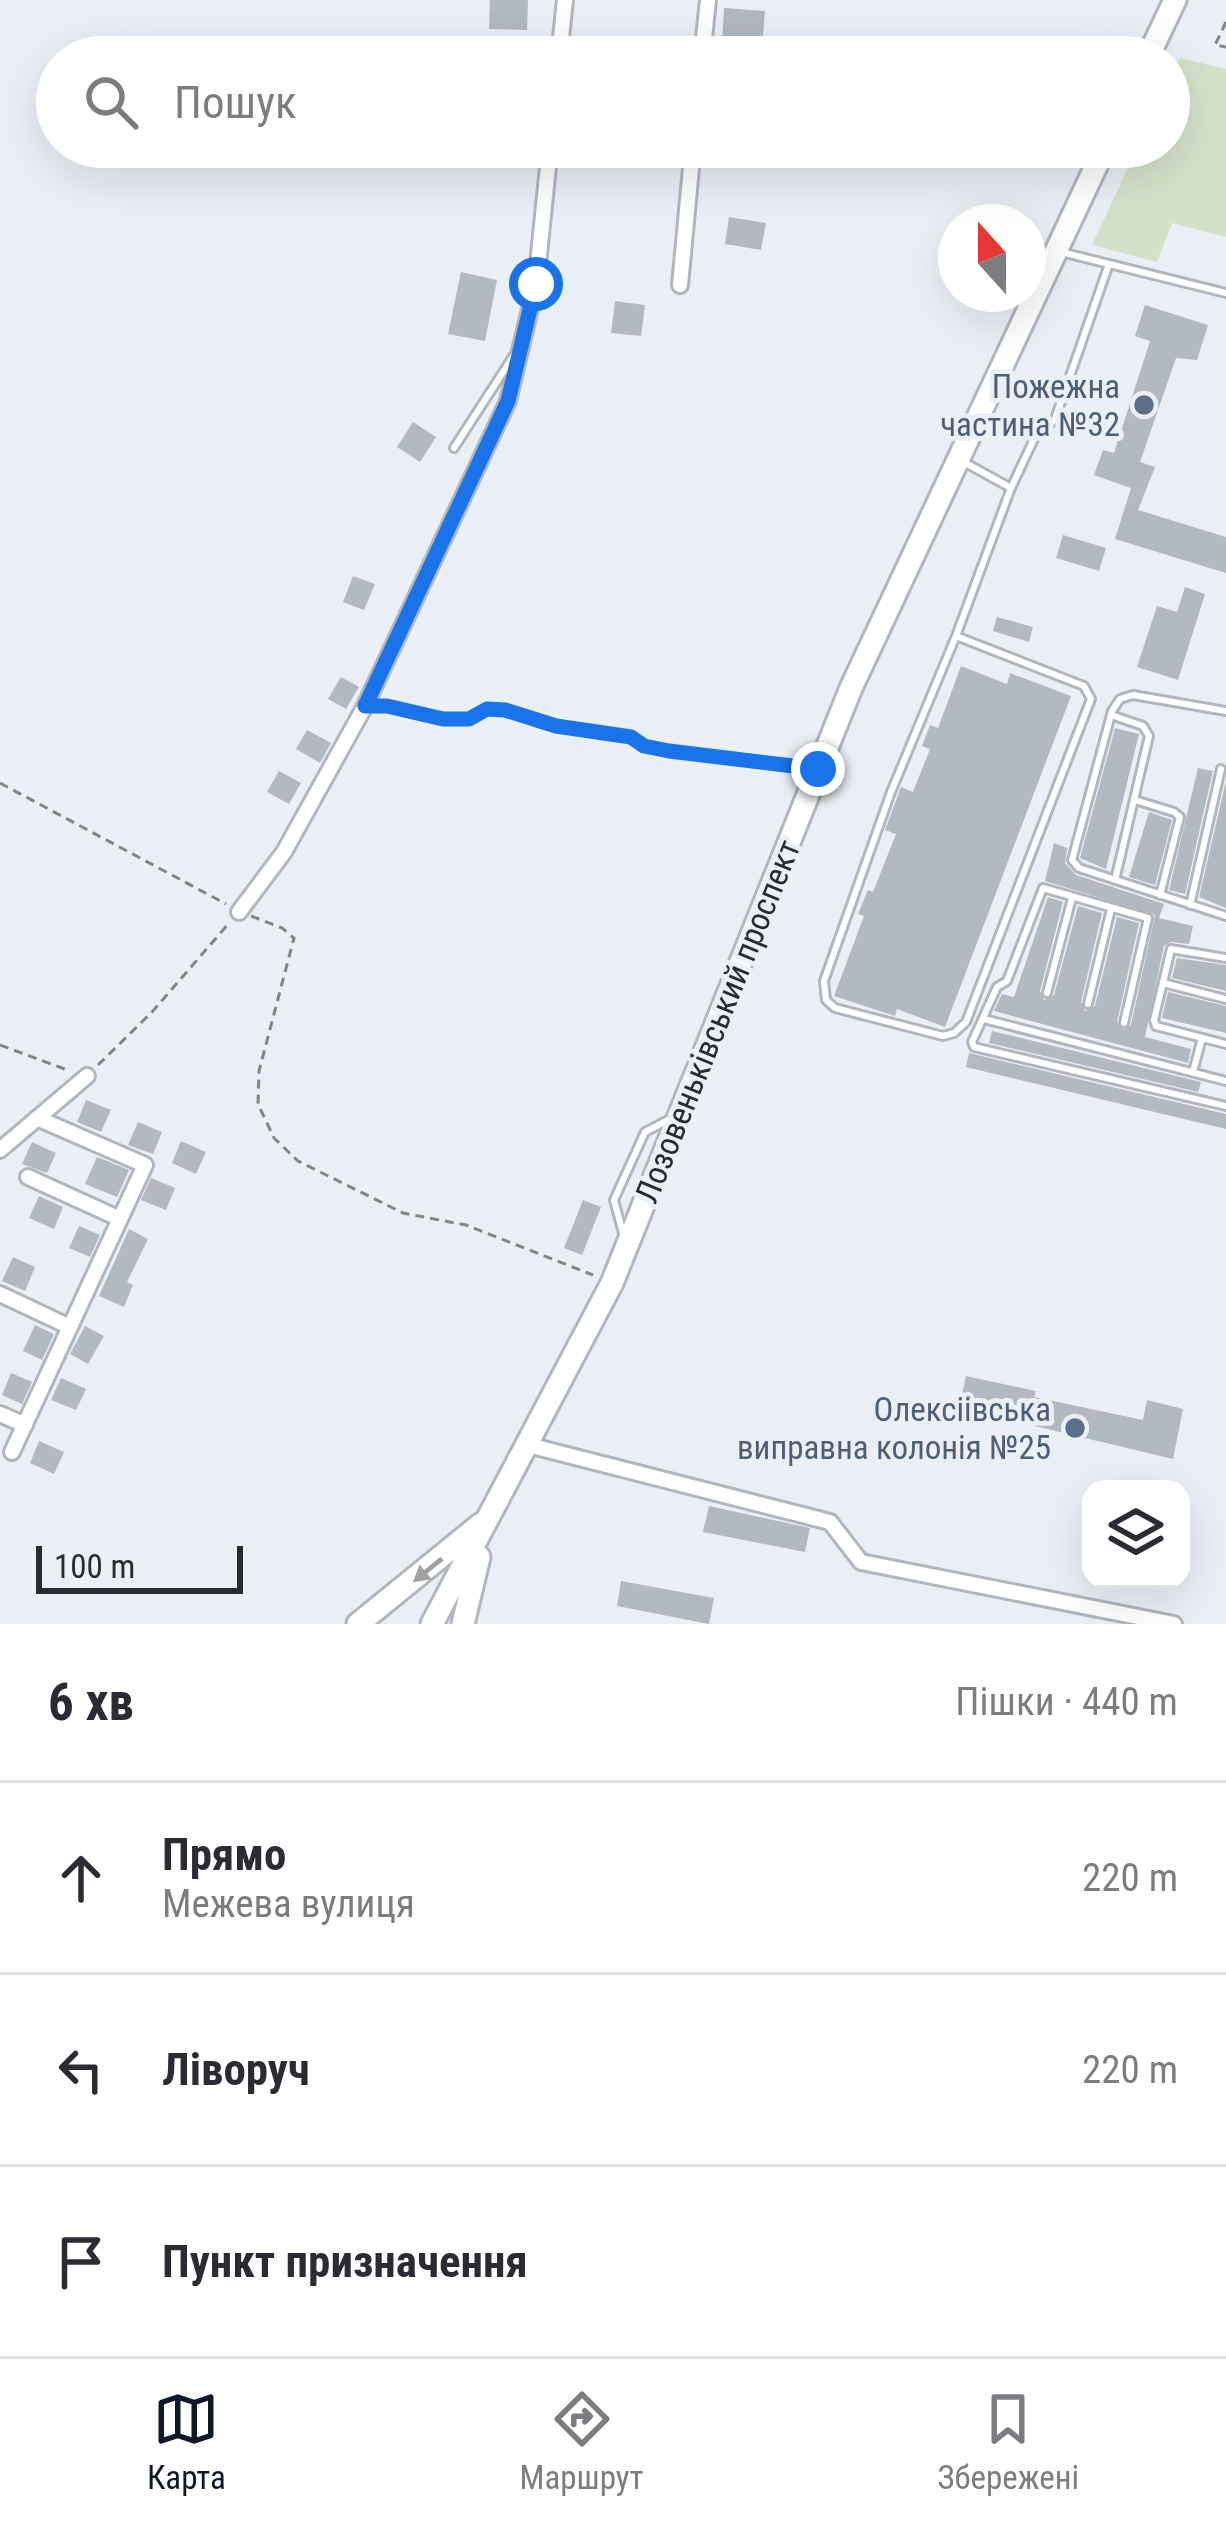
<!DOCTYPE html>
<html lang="uk">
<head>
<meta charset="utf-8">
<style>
	body { margin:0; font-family:"Roboto Condensed",sans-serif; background:#f2f2f3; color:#2b2b33 }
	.controls { position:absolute; right:36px; bottom:36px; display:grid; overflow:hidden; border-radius:24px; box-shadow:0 12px 48px #0002 }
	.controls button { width:108px; height:108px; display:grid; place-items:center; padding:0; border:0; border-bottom:3px solid #e1e1e2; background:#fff; color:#2b2b33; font:60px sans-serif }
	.compass { position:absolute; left:938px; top:204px; width:108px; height:108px; border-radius:50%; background:#fff; box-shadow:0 12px 48px #0002; rotate:339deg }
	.scale { position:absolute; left:36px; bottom:30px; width:207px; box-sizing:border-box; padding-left:12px; border:6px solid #292b2e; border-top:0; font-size:33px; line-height:42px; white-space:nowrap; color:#292b2e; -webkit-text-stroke:9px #eaf0f6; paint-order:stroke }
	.stop { position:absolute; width:36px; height:36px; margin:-27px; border:9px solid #1a73e8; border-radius:50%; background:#fff }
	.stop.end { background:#1a73e8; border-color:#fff; box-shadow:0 3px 12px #0008 }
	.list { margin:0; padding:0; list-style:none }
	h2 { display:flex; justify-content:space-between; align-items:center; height:156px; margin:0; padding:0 48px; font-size:51px }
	h2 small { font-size:39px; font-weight:400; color:#7c7c81 }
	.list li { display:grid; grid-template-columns:78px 1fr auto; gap:36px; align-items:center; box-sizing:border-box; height:192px; padding:0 48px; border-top:3px solid #e1e1e2 }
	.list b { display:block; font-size:45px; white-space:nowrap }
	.list p { margin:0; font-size:39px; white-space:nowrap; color:#7c7c81 }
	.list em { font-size:39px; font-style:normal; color:#7c7c81 }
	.icon { flex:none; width:66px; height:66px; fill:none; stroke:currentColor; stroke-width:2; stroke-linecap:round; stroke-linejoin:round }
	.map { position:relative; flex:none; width:1226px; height:1624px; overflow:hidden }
	.search { position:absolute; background:#fff; box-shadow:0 12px 48px #0002; left:36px; right:36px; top:36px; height:132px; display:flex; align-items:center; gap:30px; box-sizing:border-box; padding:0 42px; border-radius:66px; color:#7c7c81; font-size:45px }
	.sheet { height:732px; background:#fff }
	nav { display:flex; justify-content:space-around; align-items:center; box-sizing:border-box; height:168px; border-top:3px solid #e1e1e2; background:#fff; font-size:33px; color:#7c7c81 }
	nav a { display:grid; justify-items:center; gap:6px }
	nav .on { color:#111827 }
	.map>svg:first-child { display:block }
</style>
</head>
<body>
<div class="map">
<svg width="1226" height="1624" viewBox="0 0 1226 1624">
	<rect width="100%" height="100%" fill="#eaf0f6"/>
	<!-- green -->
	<path fill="#d5e2ca" d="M1180,58L1226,69V237L1172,223L1157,262L1092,245L1138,147H1169V82Z"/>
	<!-- building -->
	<g fill="#b3b9c0">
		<path d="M490,0H528L527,30L489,29Z"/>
		<path d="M724,8L765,11L762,47L722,44Z"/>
		<path d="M729,217L766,223L761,250L725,244Z"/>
		<path d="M461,272L497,280L485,341L448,334Z"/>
		<path d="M615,301L645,305L641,336L611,333Z"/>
		<path d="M1145,305L1208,325L1197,360L1176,358L1140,462L1155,467L1138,510L1226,537V573L1115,539L1131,488L1094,475L1103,450L1114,453L1150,341L1135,336Z"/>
		<path d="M413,422L436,437L420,462L397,447Z"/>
		<path d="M1063,535L1106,548L1099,571L1056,558Z"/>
		<path d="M353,576L375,584L364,610L343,602Z"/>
		<path d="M1185,587L1205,594L1178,680L1137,667L1157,606L1177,612Z"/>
		<path d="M997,617L1033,627L1029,642L993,631Z"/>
		<path d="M961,666L1007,684L1010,673L1071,696L945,1027L897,1009L895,1016L834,996L864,916L858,914L868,890L873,892L896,834L885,830L898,795L901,787L913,792L930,749L922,746L930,725L938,728Z"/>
		<path d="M341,677L359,687L346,709L328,699Z"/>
		<path d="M1115,728L1139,734L1106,869L1080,858Z"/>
		<path d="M307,730L331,743L320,763L296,749Z"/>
		<path d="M1198,768L1213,771L1185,894L1169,890Z"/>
		<path d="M279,771L301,783L289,804L267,792Z"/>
		<path d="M1226,781V908L1199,897Z"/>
		<path d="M1149,812L1172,820L1155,885L1129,877Z"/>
		<path d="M1054,843L1067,848L1065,863L1076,875L1164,904L1159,918L1193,926L1189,944L1171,942L1164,946L1145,1037L1191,1049L1188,1063L994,1011L1002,994L1014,997L1048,897L1063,902L1040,991L1044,1000L1054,995L1078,906L1102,913L1081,1002L1085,1011L1095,1006L1117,917L1139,923L1117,1022L1124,1030L1131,1025L1155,915L1045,881Z"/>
		<path d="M1177,958L1226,965V991L1172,978Z"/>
		<path d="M1168,992L1226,1006V1033L1162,1018Z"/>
		<path d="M992,1031L1201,1082L1198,1092L989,1043Z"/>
		<path d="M969,1053L1226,1114V1129L966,1067Z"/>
		<path d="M86,1100L111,1110L101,1132L77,1122Z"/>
		<path d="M138,1122L162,1132L153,1154L128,1145Z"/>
		<path d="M181,1141L206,1152L196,1174L172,1163Z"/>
		<path d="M32,1142L56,1153L47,1173L22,1164Z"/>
		<path d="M97,1157L129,1170L117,1197L85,1184Z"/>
		<path d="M151,1178L175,1188L166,1210L141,1200Z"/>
		<path d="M39,1196L63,1207L54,1229L29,1218Z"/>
		<path d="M583,1200L601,1207L582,1255L564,1248Z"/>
		<path d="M79,1226L100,1235L90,1257L69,1248Z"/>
		<path d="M129,1229L148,1239L127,1282L133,1285L124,1307L99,1296Z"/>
		<path d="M13,1257L35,1267L25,1291L2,1281Z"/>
		<path d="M35,1325L54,1334L42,1360L23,1351Z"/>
		<path d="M85,1326L104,1336L88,1364L70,1354Z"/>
		<path d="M11,1373L32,1382L22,1404L2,1395Z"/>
		<path d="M966,1376L1036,1391L1034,1397L1143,1420L1147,1400L1183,1409L1173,1459L959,1408Z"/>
		<path d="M61,1378L86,1389L76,1410L51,1400Z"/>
		<path d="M39,1441L64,1452L54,1474L30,1463Z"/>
		<path d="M709,1506L810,1528L805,1552L703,1532Z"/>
		<path d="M621,1581L714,1598L709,1624L617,1606Z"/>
	</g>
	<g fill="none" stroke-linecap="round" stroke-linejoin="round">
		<defs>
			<g id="service">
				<path d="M1061,252L1226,293"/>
				<path d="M454,448L514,355"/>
				<path d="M962,461L1011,488"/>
				<path d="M956,636L1084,686L1091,699L966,1022L954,1033L943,1036L835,1008L826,1000L824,981L891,792L956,636L1011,488L1034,439L1055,419L1109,264"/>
				<path d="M1226,711L1133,695L1120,699L1112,711L1072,860L1079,868L1226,916"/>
				<path d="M1111,715L1143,726L1149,736L1115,880"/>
				<path d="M1135,800L1174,812L1180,817L1160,895"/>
				<path d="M1190,905L1221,769"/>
				<path d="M1226,958L1171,949L1154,1020L1156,1026L1226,1044"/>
				<path d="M1163,983L1226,999"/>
				<path d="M1047,993L1072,898"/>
				<path d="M1088,1004L1111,909"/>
				<path d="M984,1019L1226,1081"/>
				<path d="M1124,1023L1148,918L1043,888L1007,981L997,987L972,1042L974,1047L1226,1106"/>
				<path d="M1193,1072L1202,1038"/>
				<path d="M624,1237L614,1200L645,1132L672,1118"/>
			</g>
			<g id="minor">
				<path d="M559,57L565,0"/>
				<path d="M702,57L708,0"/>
				<path d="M680,285L693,147"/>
				<path d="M239,912L284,852L365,706L508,401L536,284L550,147"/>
				<path d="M0,1150L87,1076"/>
				<path d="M28,1177L118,1218"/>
				<path d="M0,1294L70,1327"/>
				<path d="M0,1414L25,1425"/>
				<path d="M528,1445L830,1522L861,1562L1174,1624"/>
				<path d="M12,1452L145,1165L37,1118"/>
			</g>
			<g id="trunk">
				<path d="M1148,57L1175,0"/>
				<path d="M358,1624L481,1524"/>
				<path d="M432,1624L612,1283L851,688L1105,147"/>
				<path d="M463,1624L479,1557"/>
			</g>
		</defs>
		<!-- service casing -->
		<use href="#service" stroke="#b1b7bd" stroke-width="12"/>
		<!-- minor casing -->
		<use href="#minor" stroke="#b1b7bd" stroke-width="20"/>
		<!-- trunk casing -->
		<use href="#trunk" stroke="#b1b7bd" stroke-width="27"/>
		<!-- path -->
		<g stroke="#82868a" stroke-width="3" stroke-dasharray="9 6" stroke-linecap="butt">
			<path d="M1226,22L1215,45L1226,47"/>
			<path d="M383,706L443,719H469L487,709L505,710L557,726L631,737L644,745L669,751L799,768"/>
			<path d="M0,783L226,904"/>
			<path d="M251,916L282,928L294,938L259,1071L258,1104L274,1138L298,1161L403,1213L466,1225L593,1275"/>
			<path d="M0,1045L70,1071"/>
			<path d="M98,1065L152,1012L230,922"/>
		</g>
		<!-- service -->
		<use href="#service" stroke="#fff" stroke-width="6"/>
		<!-- minor -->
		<use href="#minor" stroke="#fff" stroke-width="14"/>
		<!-- trunk -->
		<use href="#trunk" stroke="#fff" stroke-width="21"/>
	</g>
	<!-- one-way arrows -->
	<defs><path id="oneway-solid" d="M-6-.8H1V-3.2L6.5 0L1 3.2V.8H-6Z" transform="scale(3)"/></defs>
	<use fill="#9fa0a1" href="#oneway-solid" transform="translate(428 1570) rotate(141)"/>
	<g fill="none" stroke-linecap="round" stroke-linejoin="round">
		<!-- route -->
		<path stroke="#1a73e8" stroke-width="15" d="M536,284L508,401L365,706H387L443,719H469L487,709L505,710L556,726L631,737L644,746L669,751L818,769"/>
	</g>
	<!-- markers -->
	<g fill="#5c6f8a" stroke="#eaf0f6" stroke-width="4.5">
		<circle cx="1144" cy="405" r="12"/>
		<circle cx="1075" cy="1428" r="12"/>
	</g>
	<g text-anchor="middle" stroke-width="10" stroke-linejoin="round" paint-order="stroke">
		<!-- service labels -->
		<g font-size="33" fill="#4e5e75" stroke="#eaf0f6" text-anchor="end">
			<text x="1120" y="398">Пожежна<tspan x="1120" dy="38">частина №32</tspan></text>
			<text x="1051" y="1421">Олексіівська<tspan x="1051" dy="38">виправна колонія №25</tspan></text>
		</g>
		<!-- street labels -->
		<g font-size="33" fill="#292b2e" stroke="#eaf0f6">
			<text transform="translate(717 1021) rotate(-68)" y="12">Лозовеньківський проспект</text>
		</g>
	</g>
</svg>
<div class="controls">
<button><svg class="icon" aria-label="layers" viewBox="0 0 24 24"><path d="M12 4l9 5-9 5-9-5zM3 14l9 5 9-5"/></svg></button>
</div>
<svg class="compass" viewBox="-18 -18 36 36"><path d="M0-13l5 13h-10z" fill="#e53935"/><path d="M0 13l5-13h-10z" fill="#7c7c81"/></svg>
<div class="scale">100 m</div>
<div class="stop" style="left:536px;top:284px"></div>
<div class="stop end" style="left:818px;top:769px"></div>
<div class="search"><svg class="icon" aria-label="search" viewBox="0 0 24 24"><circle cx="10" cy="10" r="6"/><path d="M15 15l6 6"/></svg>Пошук</div>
</div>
<section class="sheet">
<h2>6 хв<small>Пішки · 440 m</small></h2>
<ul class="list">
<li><svg class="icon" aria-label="ahead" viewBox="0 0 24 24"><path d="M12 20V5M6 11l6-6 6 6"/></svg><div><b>Прямо</b><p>Межева вулиця</p></div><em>220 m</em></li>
<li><svg class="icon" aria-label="left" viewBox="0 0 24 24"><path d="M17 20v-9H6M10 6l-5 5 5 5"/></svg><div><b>Ліворуч</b></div><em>220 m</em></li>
<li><svg class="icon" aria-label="arrive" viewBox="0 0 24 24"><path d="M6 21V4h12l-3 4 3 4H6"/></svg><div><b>Пункт призначення</b></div></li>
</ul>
</section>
<nav>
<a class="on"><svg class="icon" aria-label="map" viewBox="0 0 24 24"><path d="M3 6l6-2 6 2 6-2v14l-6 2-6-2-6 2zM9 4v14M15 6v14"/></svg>Карта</a>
<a><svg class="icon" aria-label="directions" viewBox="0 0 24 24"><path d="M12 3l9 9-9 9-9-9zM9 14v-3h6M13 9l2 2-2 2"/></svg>Маршрут</a>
<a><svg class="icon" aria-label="saved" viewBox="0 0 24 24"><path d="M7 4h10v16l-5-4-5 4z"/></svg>Збережені</a>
</nav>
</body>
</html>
